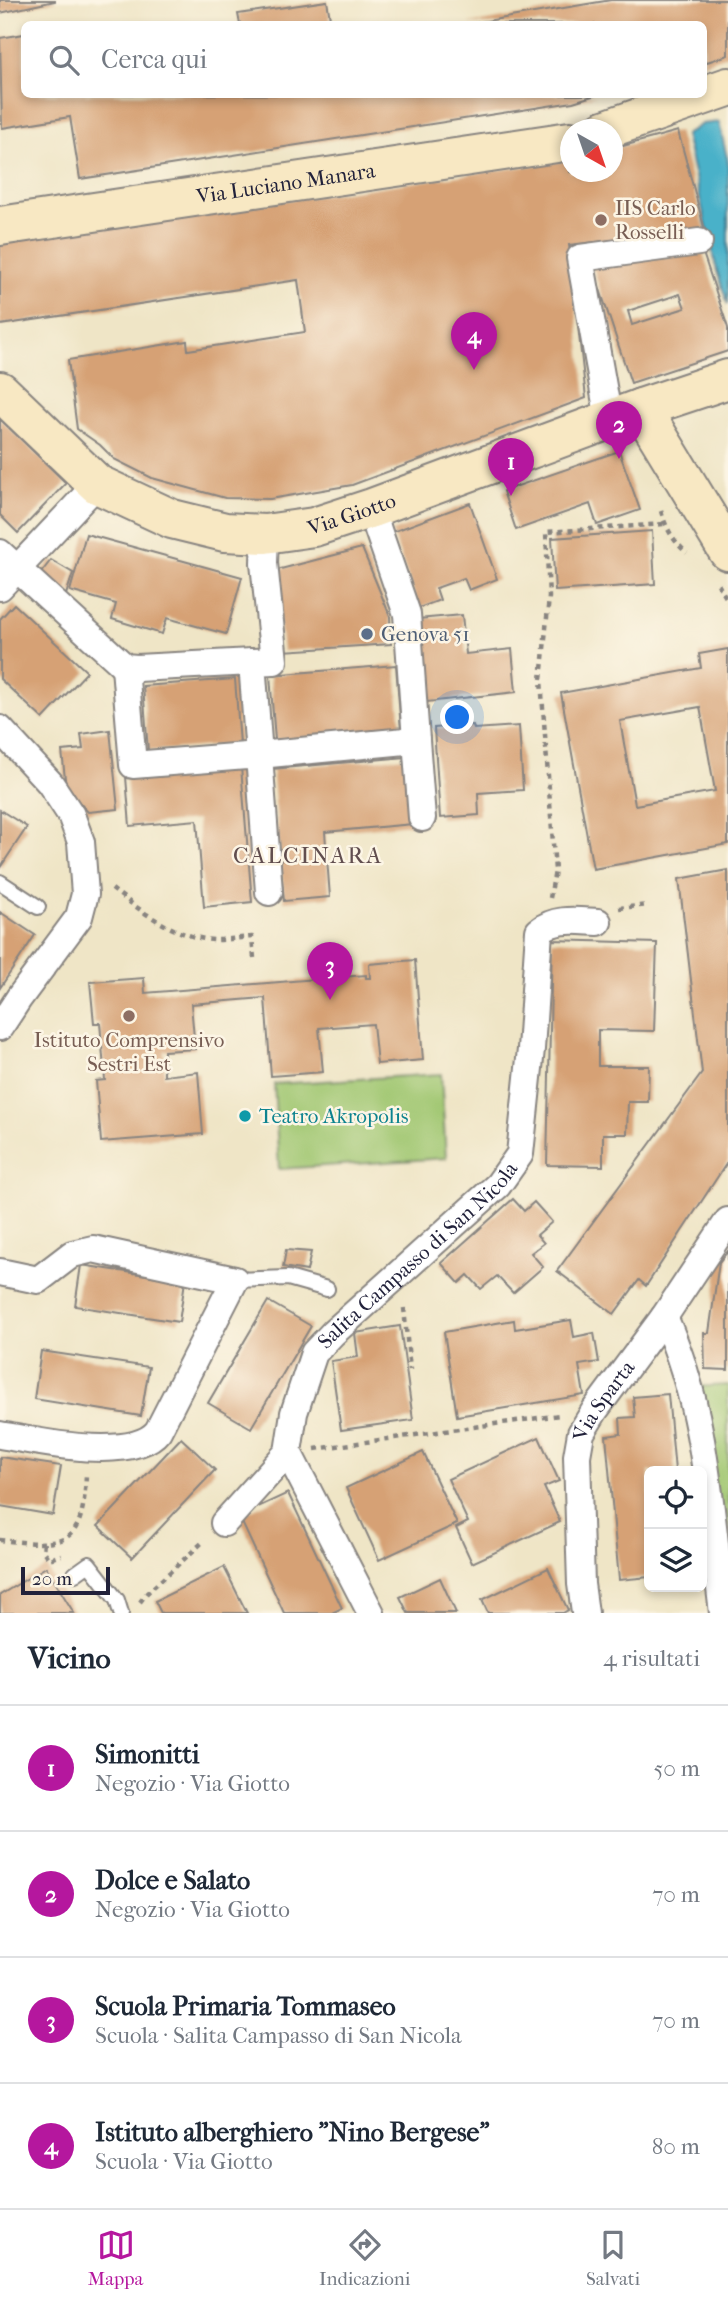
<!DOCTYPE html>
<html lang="it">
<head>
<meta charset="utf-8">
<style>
	body { margin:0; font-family:"IM FELL French Canon",serif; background:#f2f2f3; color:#1f2937 }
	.controls { position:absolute; right:21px; bottom:21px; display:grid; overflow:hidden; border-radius:10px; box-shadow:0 4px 10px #0003 }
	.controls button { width:63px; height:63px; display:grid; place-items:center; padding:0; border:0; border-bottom:2px solid #e0e1e3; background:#fff; color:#1f2937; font:35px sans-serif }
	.compass { position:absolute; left:560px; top:119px; width:63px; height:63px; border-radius:50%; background:#fff; box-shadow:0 4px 10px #0003; rotate:140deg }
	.scale { position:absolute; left:21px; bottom:18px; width:89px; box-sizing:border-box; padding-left:7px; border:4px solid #22223b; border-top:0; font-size:19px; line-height:24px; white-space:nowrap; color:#22223b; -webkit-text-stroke:5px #fcf5e5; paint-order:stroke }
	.you { position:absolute; left:458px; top:718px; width:24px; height:24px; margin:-18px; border:5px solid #fff; border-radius:50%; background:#1a73e8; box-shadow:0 0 0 10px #1a73e833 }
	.badge { display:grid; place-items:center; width:46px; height:46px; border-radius:50%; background:#b5179e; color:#fff; font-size:23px; font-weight:700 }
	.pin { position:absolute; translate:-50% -58px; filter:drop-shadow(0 2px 4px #0008) }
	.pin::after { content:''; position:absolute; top:37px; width:24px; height:21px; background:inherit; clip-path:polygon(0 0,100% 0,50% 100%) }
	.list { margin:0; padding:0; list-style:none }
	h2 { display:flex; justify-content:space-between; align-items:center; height:91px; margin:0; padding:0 28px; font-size:30px }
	h2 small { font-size:23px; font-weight:400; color:#747a83 }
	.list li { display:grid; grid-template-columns:46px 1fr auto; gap:21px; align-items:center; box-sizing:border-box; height:126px; padding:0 28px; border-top:2px solid #e0e1e3 }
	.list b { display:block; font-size:26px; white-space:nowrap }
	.list p { margin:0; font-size:23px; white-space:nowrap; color:#747a83 }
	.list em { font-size:23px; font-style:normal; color:#747a83 }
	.icon { flex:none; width:38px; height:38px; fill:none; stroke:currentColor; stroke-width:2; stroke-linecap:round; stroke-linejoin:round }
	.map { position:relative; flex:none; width:728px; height:1613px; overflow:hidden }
	.search { position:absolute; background:#fff; box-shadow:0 4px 10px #0003; left:21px; right:21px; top:21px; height:77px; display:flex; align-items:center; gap:18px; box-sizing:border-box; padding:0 24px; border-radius:10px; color:#747a83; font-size:26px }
	.sheet { height:595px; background:#fff }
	nav { display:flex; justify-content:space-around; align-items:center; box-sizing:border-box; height:98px; border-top:2px solid #e0e1e3; background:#fff; font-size:19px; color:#747a83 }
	nav a { display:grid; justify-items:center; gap:4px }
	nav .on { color:#b5179e }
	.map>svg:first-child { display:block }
</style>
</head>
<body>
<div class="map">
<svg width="728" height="1613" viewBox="0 0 728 1613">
	<rect width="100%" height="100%" fill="#fcf5e5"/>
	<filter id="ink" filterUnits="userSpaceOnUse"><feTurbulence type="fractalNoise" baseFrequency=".0143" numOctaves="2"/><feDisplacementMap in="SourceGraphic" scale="14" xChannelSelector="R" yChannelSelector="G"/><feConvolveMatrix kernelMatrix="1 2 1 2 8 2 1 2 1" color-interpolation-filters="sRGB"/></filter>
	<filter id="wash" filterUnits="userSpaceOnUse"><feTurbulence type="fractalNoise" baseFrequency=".00686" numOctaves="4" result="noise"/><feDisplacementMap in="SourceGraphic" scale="28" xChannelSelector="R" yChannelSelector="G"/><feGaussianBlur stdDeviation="1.57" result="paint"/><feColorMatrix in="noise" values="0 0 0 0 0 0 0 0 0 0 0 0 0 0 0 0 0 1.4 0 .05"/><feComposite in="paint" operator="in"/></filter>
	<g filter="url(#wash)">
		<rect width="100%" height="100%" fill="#efe5c6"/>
		<!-- green -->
		<g fill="#a1c772" stroke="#627456" stroke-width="2">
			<path d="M441,1074L446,1158L279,1169L274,1084Z"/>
			<path d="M728,1385V1613L691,1387Z"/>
		</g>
		<!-- water -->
		<path fill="#4ab1c9" stroke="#366a82" stroke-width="2" d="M719,122L728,162V305L717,271L685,135L702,124Z"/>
		<g id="blocks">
			<!-- building -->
			<g fill="#d6a174" fill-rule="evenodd">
				<path d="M0,0H55V1L0,13Z"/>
				<path d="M611,0H728V55L704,63V24H469Z"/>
				<path d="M327,1L331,24H240L238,14Z"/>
				<path d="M24,34V94L596,95L573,102L80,179L70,117L2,128L0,38Z"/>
				<path d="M678,131L705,230L569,245L586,398L352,485L270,499L225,498L152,478L114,459L100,445L77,429L68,360L187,341L188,350L305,332L298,280L0,325V241L570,160V172H612V149Z"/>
				<path d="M703,253L728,328V351L631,383L592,265ZM680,294L685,308L632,325L628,311Z"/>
				<path d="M0,419L66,483L18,533L0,515Z"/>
				<path d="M619,451L640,510L597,525L590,504L516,530L503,491Z"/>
				<path d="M470,503L497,579L469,590L464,578L436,588L440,600L419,608L392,532Z"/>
				<path d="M652,531L655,584L555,591L552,538Z"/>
				<path d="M86,534L242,577L226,634L167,618L162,634L112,619L116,604L70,591Z"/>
				<path d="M362,548L390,616L391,644L283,651L273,571Z"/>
				<path d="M51,560L73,573L64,601L37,578Z"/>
				<path d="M14,604L87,672L43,719L0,679V619Z"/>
				<path d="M462,615L466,654L512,649L516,692L427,702L418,619Z"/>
				<path d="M728,649V844L593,869L561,693L701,668L699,654ZM700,707L715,791L635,805L620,721Z"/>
				<path d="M396,665L401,730L275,740L270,675Z"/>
				<path d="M235,679L240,744L148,751L143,686Z"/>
				<path d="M473,725L474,729L519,726L523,790L478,793L479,815L440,818L434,728Z"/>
				<path d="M110,730L118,809L88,812L66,788L62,751L83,749L81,734Z"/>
				<path d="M406,757L413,824L325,832L330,897L284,901L272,769Z"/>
				<path d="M241,767L252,902L204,907L197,820L130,826L126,777Z"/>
				<path d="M0,810L27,827L0,868Z"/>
				<path d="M728,870V1161L646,1286L639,1280L614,1314L557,1271L702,1073L679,879Z"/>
				<path d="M0,912L35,935L0,988Z"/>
				<path d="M552,940L657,943L654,1031L598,1030V1066H649L648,1102H628L627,1134H603V1166L547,1165Z"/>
				<path d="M415,960L423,1060L377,1064L373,1024L319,1028L323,1072L271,1076L265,998L191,1004L195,1049L164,1051V1076L198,1072L203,1134L101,1142L96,1081L105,1080L100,1023H94L90,982L144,978L145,993L366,975V978H370L369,964Z"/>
				<path d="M513,1199L524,1211L534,1202L552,1222L537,1235L544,1243L531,1253L543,1267L513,1293L497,1276L481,1289L468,1275L459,1283L441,1263Z"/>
				<path d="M286,1250L311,1252L307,1271L283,1267Z"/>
				<path d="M728,1251V1370L705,1369L704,1333H709L719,1262Z"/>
				<path d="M81,1265L185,1281L179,1322L75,1306Z"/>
				<path d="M268,1301L311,1326L251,1428L208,1403Z"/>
				<path d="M514,1320L515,1329L571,1320L574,1337L594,1333L599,1362L579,1365L584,1395L457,1416L444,1332Z"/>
				<path d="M400,1326L413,1420L341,1430L331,1361L358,1357L355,1333Z"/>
				<path d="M41,1351L149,1367L141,1416L34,1399Z"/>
				<path d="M668,1394L675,1471H649V1577L619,1580L606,1436L621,1434L620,1418L635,1417L633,1397Z"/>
				<path d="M539,1437L559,1481L544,1487L560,1522L472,1563L456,1528L468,1522L448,1479Z"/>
				<path d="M181,1438L215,1470L132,1558L98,1526Z"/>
				<path d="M423,1452L457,1524L379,1560L346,1488Z"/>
				<path d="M0,1457L61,1466L53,1515L0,1506Z"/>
				<path d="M288,1493L342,1608L332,1613H284L239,1516Z"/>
				<path d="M46,1567L74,1613H0V1595Z"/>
				<path d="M224,1567L247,1613H161L155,1601Z"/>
				<path d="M548,1568L568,1610L563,1613H488L482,1600Z"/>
				<path d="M440,1578L456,1613H408L400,1597Z"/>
			</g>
		</g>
	</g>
	<g filter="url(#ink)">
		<use href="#blocks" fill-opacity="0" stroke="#888480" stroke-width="2"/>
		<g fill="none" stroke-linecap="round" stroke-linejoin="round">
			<defs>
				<g id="lane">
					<path d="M0,882L38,907"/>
					<path d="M235,1280L288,1278L327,1289"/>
					<path d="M75,1574L89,1564L117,1600L121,1613"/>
				</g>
				<g id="street">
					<path d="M609,420L580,258L699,242"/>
					<path d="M265,534L264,563L274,661L252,662L259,755L416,740L407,614L378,530L372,508"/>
					<path d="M0,553L125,667L137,668L252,662"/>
					<path d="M0,587L97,484"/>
					<path d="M125,667L133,765L259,755L269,892"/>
					<path d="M0,729L50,783L71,815L81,842L85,894L79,917L19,998L0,1027"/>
					<path d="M416,740L422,818"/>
					<path d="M0,1272L38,1280L72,1254L93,1249L235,1280L158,1431C133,1463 36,1441 0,1435"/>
					<path d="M664,1317C707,1411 710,1512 723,1613"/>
					<path d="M288,1452L371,1613"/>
					<path id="s1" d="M224,1523L288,1452L294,1413L314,1353L333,1333L498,1185L520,1154L531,1049L539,931C556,917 577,921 598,922"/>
					<path id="s2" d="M585,1613L581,1584L577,1456L581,1433L595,1410L664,1317L728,1221"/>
				</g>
				<g id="secondary">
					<path d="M604,130L728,87"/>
					<path id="s3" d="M0,226L570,141"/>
					<path id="s4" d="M0,391L97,484L172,519L225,532L265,534L314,527L372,508L641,408L728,379"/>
					<path d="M641,408L728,551"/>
				</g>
			</defs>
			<!-- lane casing -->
			<use href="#lane" stroke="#888480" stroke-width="18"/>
			<!-- street casing -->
			<use href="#street" stroke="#888480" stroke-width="30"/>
			<!-- secondary casing -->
			<use href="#secondary" stroke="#888480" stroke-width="42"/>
			<!-- path -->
			<g stroke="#888480" stroke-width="4.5" stroke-dasharray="5 5" stroke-linecap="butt">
				<path d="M661,511C666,528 673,541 687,553"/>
				<path d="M718,584L728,601"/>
				<path d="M112,889C141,911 176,938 214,940C226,940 239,938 252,937L254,958"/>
				<path d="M550,898L555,871L541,680L549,597L546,532L665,524"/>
				<path d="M619,908L648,905"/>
				<path d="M404,1308L410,1370"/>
				<path d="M315,1449L560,1415"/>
				<path d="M0,1541V1540C67,1547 83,1547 86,1474"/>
				<path d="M44,1543L43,1551L49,1559L61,1555"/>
				<path d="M140,1602L147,1593L204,1541"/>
			</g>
			<!-- lane -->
			<use href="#lane" stroke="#fff" stroke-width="14"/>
			<!-- street -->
			<use href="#street" stroke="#fff" stroke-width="26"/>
			<!-- secondary -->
			<use href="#secondary" stroke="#f8e8c3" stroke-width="38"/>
		</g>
	</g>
	<!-- markers -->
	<g fill="#8d6e63" stroke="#fcf5e5" stroke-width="2.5">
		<circle cx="601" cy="220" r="7"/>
		<circle cx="129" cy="1016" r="7"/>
	</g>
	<circle fill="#5c6f8a" stroke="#fcf5e5" stroke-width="2.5" cx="367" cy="634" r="7"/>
	<circle fill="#0f9aa8" stroke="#fcf5e5" stroke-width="2.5" cx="245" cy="1116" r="7"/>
	<g text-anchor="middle" stroke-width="5" stroke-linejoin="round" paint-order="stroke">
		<!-- street labels -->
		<g font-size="21" fill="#22223b" stroke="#fcf5e5">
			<text dy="7" stroke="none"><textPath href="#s3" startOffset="289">Via Luciano Manara</textPath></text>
			<text dy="7" stroke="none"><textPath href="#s4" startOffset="401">Via Giotto</textPath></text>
			<text dy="7" stroke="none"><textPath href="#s1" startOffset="341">Salita Campasso di San Nicola</textPath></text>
			<text dy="7" stroke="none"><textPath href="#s2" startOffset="220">Via Sparta</textPath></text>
		</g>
		<!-- education labels -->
		<g font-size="21" fill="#785e54" stroke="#fcf5e5" text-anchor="start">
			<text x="615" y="215">IIS Carlo<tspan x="615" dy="24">Rosselli</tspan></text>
			<text x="129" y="1047" text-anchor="middle">Istituto Comprensivo<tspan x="129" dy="24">Sestri Est</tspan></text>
		</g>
		<!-- service labels -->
		<g font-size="21" fill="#4e5e75" stroke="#fcf5e5" text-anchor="start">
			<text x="381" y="641">Genova 51</text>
		</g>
		<!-- culture labels -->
		<g font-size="21" fill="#0d838f" stroke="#fcf5e5" text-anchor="start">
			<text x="259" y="1123">Teatro Akropolis</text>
		</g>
		<!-- neighbourhood labels -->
		<g font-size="23" letter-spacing="2" fill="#614e4f" stroke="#fcf5e5">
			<text x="308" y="863">CALCINARA</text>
		</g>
	</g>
</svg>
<div class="controls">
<button><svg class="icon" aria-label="locate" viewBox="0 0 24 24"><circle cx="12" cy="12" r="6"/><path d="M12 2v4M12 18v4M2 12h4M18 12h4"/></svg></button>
<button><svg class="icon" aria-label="layers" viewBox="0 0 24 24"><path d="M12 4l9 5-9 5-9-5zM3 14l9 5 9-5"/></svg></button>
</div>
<svg class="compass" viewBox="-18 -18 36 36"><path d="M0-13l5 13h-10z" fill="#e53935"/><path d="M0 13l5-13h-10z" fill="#747a83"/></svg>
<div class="scale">20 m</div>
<div class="you"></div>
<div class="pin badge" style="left:511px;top:496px">1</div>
<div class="pin badge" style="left:619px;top:459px">2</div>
<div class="pin badge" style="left:330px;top:1000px">3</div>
<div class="pin badge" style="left:474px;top:370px">4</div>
<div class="search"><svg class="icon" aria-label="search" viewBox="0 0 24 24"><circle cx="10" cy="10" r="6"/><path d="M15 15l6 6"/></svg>Cerca qui</div>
</div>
<section class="sheet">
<h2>Vicino<small>4 risultati</small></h2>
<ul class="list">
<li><span class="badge">1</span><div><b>Simonitti</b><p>Negozio · Via Giotto</p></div><em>50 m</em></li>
<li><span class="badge">2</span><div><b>Dolce e Salato</b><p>Negozio · Via Giotto</p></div><em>70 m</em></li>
<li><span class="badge">3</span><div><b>Scuola Primaria Tommaseo</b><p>Scuola · Salita Campasso di San Nicola</p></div><em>70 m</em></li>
<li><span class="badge">4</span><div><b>Istituto alberghiero &quot;Nino Bergese&quot;</b><p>Scuola · Via Giotto</p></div><em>80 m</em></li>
</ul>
</section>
<nav>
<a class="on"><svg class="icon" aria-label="map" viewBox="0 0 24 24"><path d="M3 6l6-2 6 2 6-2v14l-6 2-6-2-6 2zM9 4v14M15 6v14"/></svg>Mappa</a>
<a><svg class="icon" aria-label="directions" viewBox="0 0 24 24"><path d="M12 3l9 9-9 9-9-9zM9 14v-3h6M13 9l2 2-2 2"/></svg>Indicazioni</a>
<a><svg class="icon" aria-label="saved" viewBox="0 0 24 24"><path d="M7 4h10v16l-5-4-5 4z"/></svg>Salvati</a>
</nav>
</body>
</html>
